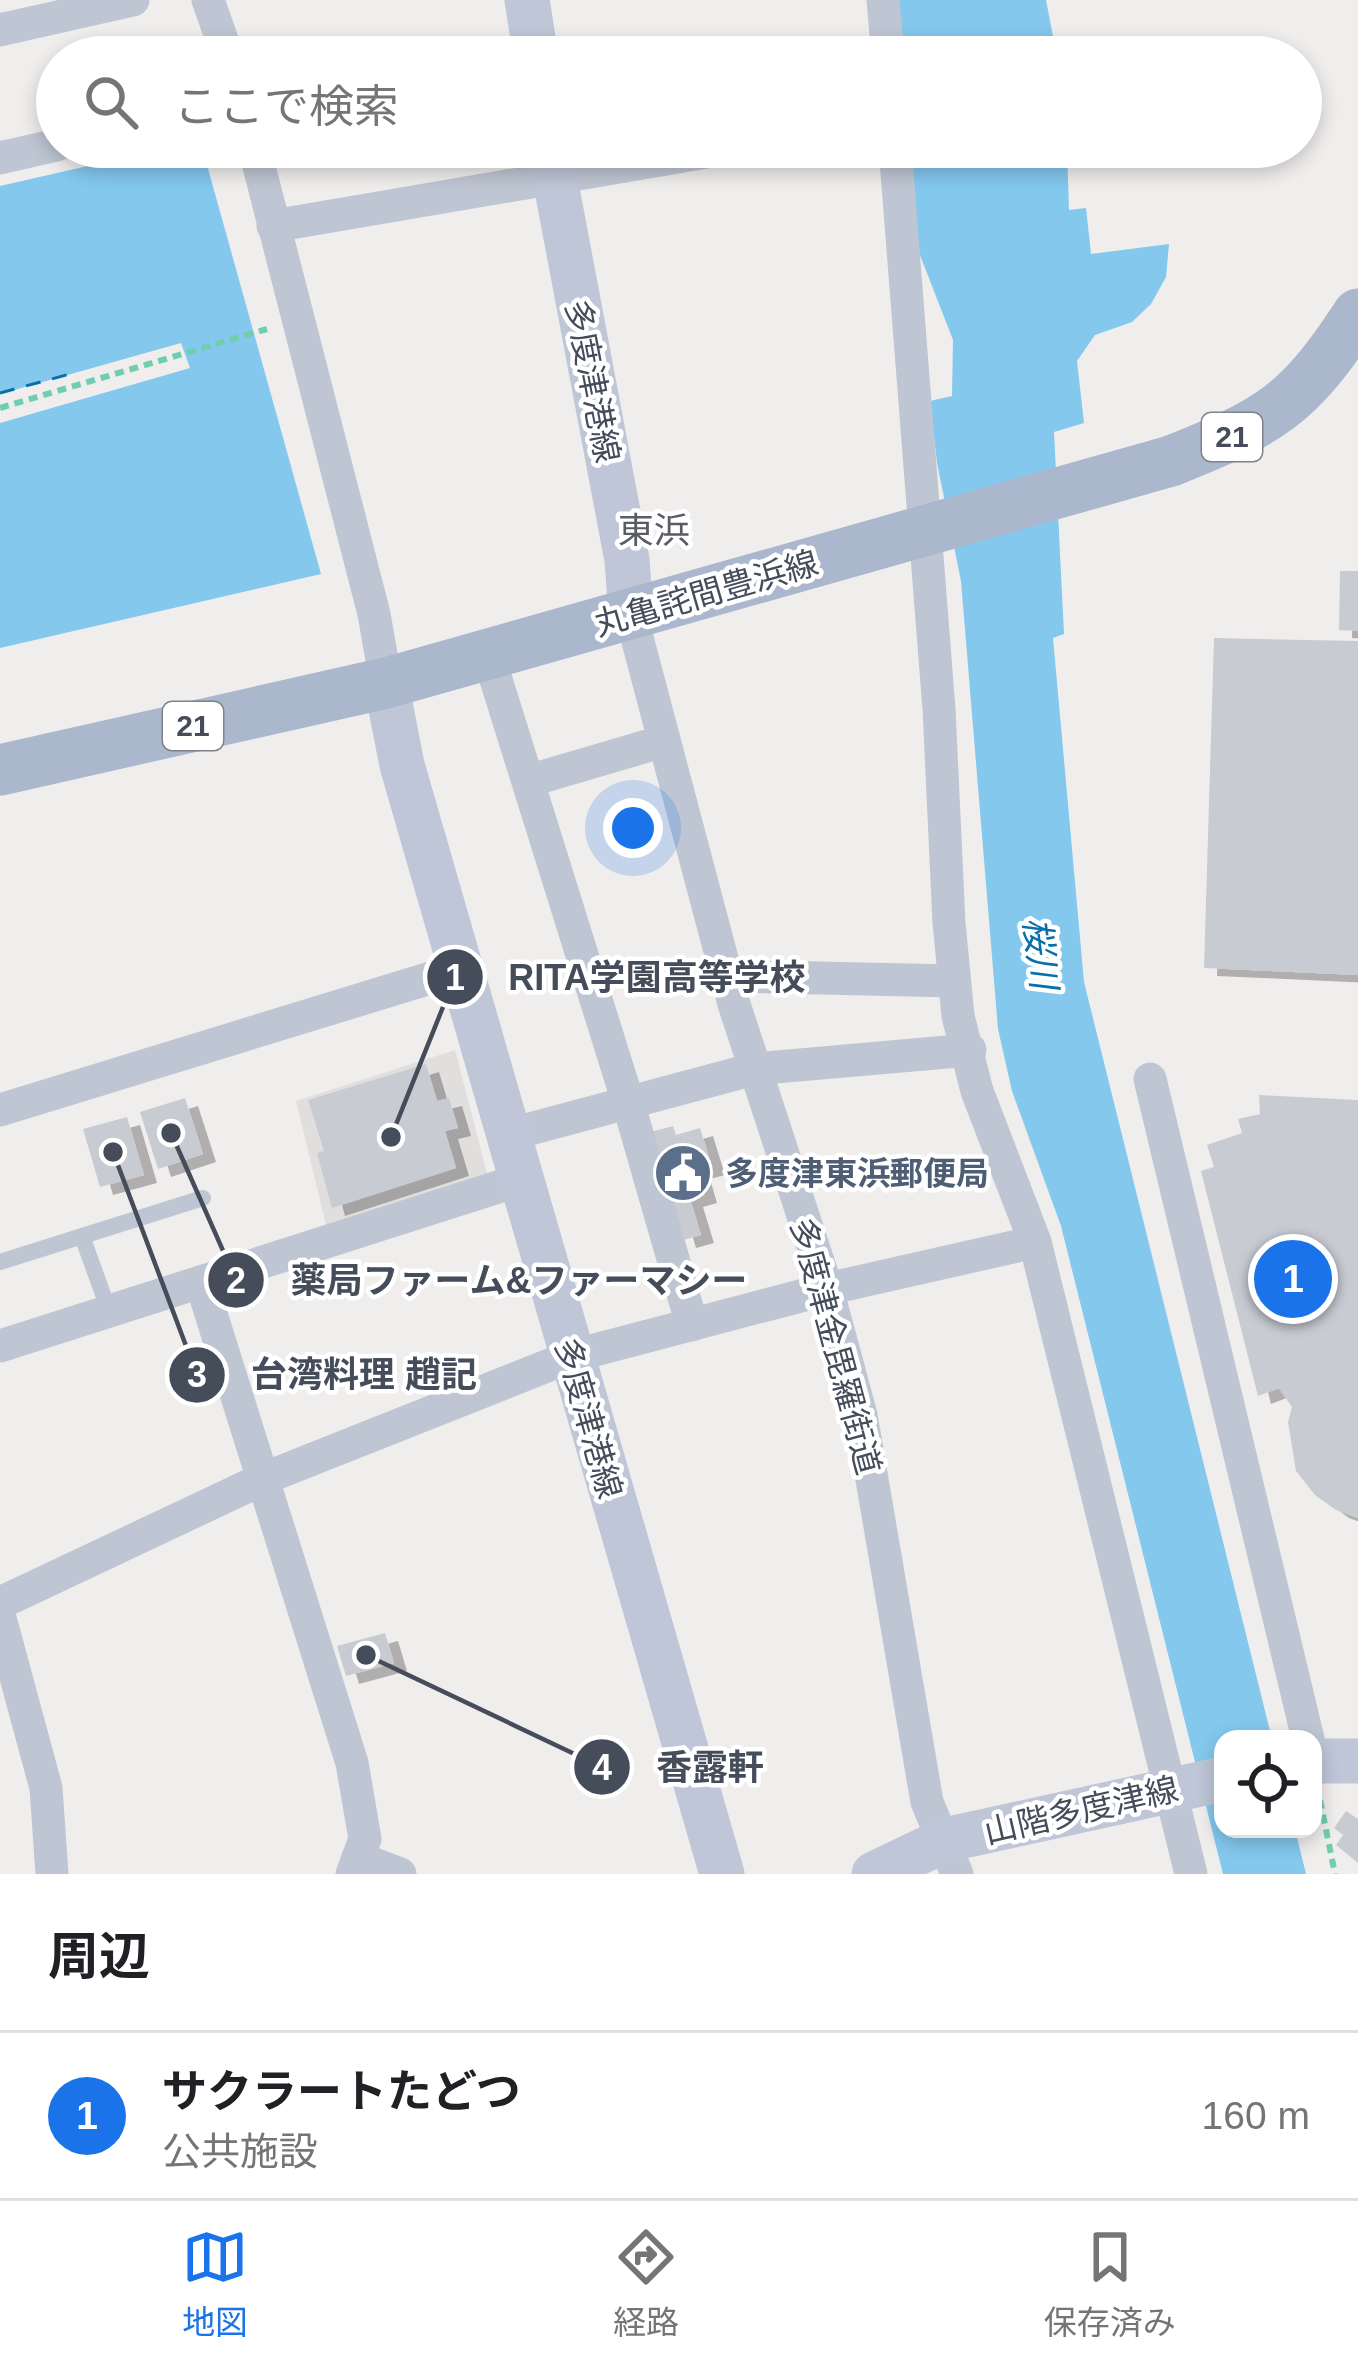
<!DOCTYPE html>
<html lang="ja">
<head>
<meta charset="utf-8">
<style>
	body { margin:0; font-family:Arial,"Noto Sans JP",sans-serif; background:#f6f6f6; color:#202124 }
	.controls { position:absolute; right:36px; bottom:36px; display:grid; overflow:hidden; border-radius:24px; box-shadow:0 6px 18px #0003 }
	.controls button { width:108px; height:108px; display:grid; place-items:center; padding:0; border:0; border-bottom:3px solid #e0e0e0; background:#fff; color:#202124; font:60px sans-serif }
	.you { position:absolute; left:633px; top:828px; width:42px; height:42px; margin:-30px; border:9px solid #fff; border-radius:50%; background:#1a73e8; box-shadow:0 0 0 18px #1a73e833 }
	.badge { display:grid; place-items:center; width:78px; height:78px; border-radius:50%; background:#1a73e8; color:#fff; font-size:39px; font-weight:700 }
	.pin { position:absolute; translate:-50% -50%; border:6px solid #fff; box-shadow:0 3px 12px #0006 }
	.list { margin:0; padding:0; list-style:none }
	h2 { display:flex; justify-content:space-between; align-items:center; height:156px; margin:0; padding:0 48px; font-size:51px }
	h2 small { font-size:39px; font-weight:400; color:#757577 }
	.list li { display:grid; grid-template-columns:78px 1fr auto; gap:36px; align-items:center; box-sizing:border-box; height:168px; padding:0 48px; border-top:3px solid #e0e0e0 }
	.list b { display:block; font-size:45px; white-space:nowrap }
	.list p { margin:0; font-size:39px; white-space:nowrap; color:#757577 }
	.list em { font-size:39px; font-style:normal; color:#757577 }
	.icon { flex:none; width:66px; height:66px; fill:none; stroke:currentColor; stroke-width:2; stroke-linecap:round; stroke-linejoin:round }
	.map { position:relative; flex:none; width:1358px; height:1874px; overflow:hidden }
	.search { position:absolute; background:#fff; box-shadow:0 6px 18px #0003; left:36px; right:36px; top:36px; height:132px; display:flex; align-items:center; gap:30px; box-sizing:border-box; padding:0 42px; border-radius:66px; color:#757577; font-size:45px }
	.sheet { height:324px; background:#fff }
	nav { display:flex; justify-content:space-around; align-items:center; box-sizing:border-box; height:168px; border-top:3px solid #e0e0e0; background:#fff; font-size:33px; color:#757577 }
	nav a { display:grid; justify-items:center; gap:6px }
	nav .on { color:#1a73e8 }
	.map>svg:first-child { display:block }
</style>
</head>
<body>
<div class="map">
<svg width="1358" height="1874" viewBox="0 0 1358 1874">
	<defs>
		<filter id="shadow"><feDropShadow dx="13" dy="8" stdDeviation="0" flood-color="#0004"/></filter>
	</defs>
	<rect width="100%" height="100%" fill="#f0eded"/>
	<!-- education -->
	<path fill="#e1dede" d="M455,1050L487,1173L326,1225L296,1101Z"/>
	<!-- water -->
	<g fill="#84c8ee">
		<path d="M897,0H1046L1057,57H902Z"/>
		<path d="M171,147H202L321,574L0,648V186Z"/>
		<path d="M909,147H1067L1069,210L1086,208L1091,254L1169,244L1166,277L1151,304L1132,322L1095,335L1077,361L1084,423L1054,432L1064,634L1053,638L1084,982L1272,1739H1223V1829H1295L1306,1874H1223L1061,1226L1012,1091L998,1029L961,581L937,463L930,401L952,396L953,340L918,250Z"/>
	</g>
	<!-- pier -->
	<path fill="#f0eded" d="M181,343L190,368L0,423V394Z"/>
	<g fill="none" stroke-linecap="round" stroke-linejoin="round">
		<!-- ferry -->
		<path stroke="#086fab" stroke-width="3" stroke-dasharray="15 12" stroke-linecap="butt" d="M0,393L70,374"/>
	</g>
	<!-- building -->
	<g fill="#c9cbd3" filter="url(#shadow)">
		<path d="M1340,571H1358V631L1339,630Z"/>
		<path d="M1214,638L1358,641V975L1204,968Z"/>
		<path d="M426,1064L437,1101L449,1098L458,1128L445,1131L456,1168L332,1208L317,1153L324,1151L308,1100Z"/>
		<path d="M1259,1095L1358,1100V1518L1336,1510L1315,1495L1296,1471L1288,1422L1292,1407L1279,1388L1258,1396L1201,1171L1214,1167L1207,1145L1242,1133L1238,1119L1260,1114Z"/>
		<path d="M185,1098L203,1154L158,1169L140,1112Z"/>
		<path d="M127,1117L144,1175L100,1187L83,1129Z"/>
		<path d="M673,1126L676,1135L700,1128L712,1167L697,1171L704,1195L690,1199L701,1235L683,1240L651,1132Z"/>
		<path d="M385,1633L394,1663L346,1676L337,1646Z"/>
		<path d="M1346,1811L1358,1819V1863L1336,1845L1343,1835L1334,1828Z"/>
	</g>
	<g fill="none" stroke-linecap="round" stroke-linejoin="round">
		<!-- path -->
		<g stroke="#70ceae" stroke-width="6" stroke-dasharray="9 6" stroke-linecap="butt">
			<path d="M0,408L267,329"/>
			<path d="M1320,1800L1335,1874"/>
		</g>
		<!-- service -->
		<g stroke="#bfc6d3" stroke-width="16">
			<path d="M82,1236L109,1311"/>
			<path d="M0,1262L203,1198"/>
		</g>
		<!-- minor -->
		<g stroke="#bfc6d3" stroke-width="33">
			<path d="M208,0L228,57"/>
			<path d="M883,0L888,57"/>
			<path d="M0,30L133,0"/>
			<path d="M254,147L374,614L386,683"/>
			<path d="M895,147L939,709L949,923L958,1016L977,1091L1035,1242L1191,1874"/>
			<path d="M0,158L57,145"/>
			<path d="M273,226L736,147"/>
			<path d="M631,615L734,1004L827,1289L861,1415L927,1802L957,1874"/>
			<path d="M488,654L628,1102L692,1325"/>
			<path d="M528,781L664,741"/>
			<path d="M726,976L954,981"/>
			<path d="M1150,1079L1308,1739"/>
			<path d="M0,1110L463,968"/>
			<path d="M507,1135L754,1069L970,1050"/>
			<path d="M201,1282L352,1763L365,1839L352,1874"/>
			<path d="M0,1346L520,1180"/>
			<path d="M0,1603L265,1478L572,1356L827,1289L1035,1242"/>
			<path d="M0,1618L46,1788L52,1874"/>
			<path d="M358,1858L400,1874"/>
		</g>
		<!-- secondary -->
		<g stroke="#bec6d7" stroke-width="45">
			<path d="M527,0L536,57"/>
			<path d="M549,147L627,560L631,615"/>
			<path d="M386,683L402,765L722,1874"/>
			<path d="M1313,1761H1358"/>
			<path d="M874,1874L945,1840L1223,1779"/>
		</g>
		<!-- primary -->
		<path stroke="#abb7cd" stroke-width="51" d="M0,770L386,683L1171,461C1271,421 1298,406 1358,314"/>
	</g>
	<!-- icons -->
	<defs>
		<symbol id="civic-disc" viewBox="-11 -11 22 22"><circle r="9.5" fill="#5c6f8a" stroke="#fff"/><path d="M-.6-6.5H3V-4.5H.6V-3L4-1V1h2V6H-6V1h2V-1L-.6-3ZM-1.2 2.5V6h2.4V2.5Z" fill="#fff"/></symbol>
	</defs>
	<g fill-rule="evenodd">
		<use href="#civic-disc" x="650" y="1140" width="66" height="66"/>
	</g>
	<g text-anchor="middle" stroke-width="9" stroke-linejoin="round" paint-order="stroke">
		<!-- shield labels -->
		<g fill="#fff" stroke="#7d828c" stroke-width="3">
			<rect x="1202" y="413" width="60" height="48" rx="9"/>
			<rect x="163" y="702" width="60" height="48" rx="9"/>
		</g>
		<g font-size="30" font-weight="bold" fill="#454d5b">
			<text x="1232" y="447">21</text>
			<text x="193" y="736">21</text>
		</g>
		<!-- street labels -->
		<g font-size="33" fill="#454d5b" stroke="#fff">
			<text transform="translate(593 381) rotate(79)" y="12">多度津港線</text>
			<text transform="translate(706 593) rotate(-16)" y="12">丸亀詫間豊浜線</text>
			<text transform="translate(836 1346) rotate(75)" y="12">多度津金毘羅街道</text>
			<text transform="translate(589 1418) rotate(74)" y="12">多度津港線</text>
			<text transform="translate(1081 1810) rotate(-13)" y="12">山階多度津線</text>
		</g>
		<!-- service labels -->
		<g font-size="33" font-weight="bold" fill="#4e5e75" stroke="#fff" text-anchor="start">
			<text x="725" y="1185">多度津東浜郵便局</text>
		</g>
		<!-- neighbourhood labels -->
		<g font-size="36" fill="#595c62" stroke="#fff">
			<text x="654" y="543">東浜</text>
		</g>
		<!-- water labels -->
		<g font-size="36" font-style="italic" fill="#086fab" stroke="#fff">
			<text transform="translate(1041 953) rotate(83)" y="13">桜川</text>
		</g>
	</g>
	<!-- callouts -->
	<path fill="none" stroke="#454d5b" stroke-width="4.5" d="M391 1137L455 977M171 1133L236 1280M113 1152L197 1375M366 1655L602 1767"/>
	<g fill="#454d5b" stroke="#fff" stroke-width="4.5">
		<circle cx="391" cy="1137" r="12"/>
		<circle cx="171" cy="1133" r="12"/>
		<circle cx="113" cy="1152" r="12"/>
		<circle cx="366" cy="1655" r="12"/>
		<circle cx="455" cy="977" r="30"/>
		<circle cx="236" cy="1280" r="30"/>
		<circle cx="197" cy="1375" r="30"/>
		<circle cx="602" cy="1767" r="30"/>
	</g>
	<g font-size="36" text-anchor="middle" font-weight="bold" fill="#fff">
		<text x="455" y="990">1</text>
		<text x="236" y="1293">2</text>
		<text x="197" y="1387">3</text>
		<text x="602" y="1780">4</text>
	</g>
	<g font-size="36" text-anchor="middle" font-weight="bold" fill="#454d5b" stroke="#fff" stroke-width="9" stroke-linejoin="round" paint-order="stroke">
		<text x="657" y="990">RITA学園高等学校</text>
		<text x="519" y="1293">薬局ファーム&amp;ファーマシー</text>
		<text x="364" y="1387">台湾料理 趙記</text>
		<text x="710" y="1780">香露軒</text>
	</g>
</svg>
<div class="controls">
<button><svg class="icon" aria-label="locate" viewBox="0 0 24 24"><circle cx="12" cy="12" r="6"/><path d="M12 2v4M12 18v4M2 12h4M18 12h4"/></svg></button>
</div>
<div class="you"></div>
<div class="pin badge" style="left:1293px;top:1279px">1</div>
<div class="search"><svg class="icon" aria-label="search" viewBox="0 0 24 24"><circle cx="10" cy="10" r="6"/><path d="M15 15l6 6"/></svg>ここで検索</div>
</div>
<section class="sheet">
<h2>周辺<small></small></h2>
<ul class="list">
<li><span class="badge">1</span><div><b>サクラートたどつ</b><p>公共施設</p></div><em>160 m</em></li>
</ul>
</section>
<nav>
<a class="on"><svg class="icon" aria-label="map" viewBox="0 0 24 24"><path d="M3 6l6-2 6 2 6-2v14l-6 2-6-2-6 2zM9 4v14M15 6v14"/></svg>地図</a>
<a><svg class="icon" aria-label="directions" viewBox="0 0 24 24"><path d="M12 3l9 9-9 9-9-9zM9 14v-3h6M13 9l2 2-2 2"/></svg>経路</a>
<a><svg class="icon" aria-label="saved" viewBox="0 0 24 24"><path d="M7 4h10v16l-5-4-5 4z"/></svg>保存済み</a>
</nav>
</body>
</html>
